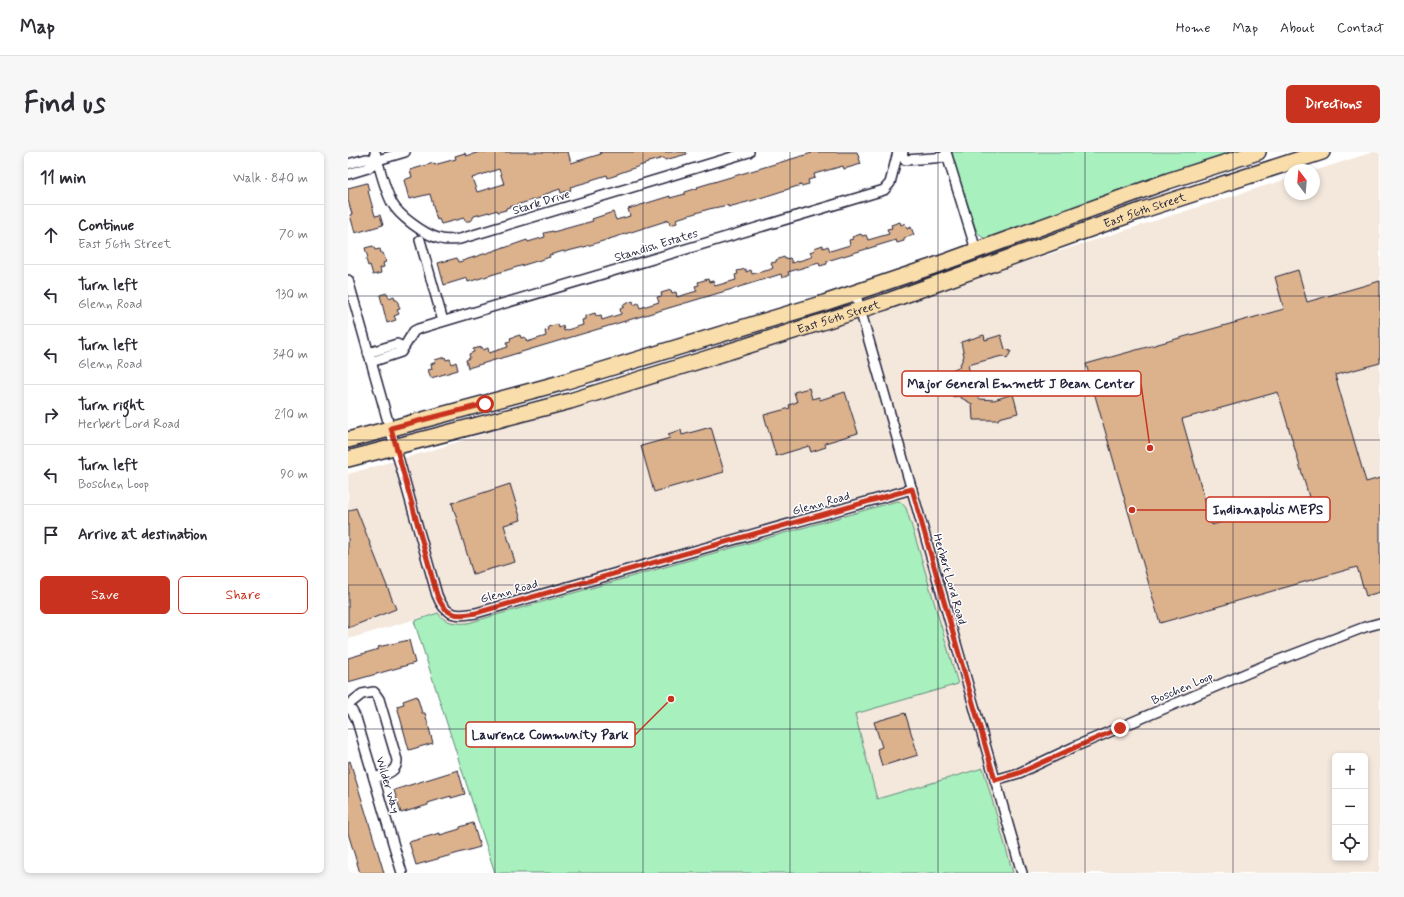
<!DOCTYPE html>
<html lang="en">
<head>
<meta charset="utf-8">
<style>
	body { margin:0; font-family:Mynerve,sans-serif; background:#f7f7f7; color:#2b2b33 }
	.controls { position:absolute; right:12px; bottom:12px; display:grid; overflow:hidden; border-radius:6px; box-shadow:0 2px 6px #0003 }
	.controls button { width:36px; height:36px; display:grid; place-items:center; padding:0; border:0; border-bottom:1px solid #e1e1e2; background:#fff; color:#2b2b33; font:20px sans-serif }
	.compass { position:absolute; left:936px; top:12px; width:36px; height:36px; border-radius:50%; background:#fff; box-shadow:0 2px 6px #0003; rotate:344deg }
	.stop { position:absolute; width:12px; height:12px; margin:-9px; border:3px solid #c8321e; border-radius:50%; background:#fff }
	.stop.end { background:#c8321e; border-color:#fff; box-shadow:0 1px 4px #0008 }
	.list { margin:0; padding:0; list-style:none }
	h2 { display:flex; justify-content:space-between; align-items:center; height:52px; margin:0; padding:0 16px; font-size:17px }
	h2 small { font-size:13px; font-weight:400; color:#7c7c81 }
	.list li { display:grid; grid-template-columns:26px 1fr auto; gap:12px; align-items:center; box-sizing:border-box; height:60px; padding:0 16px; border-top:1px solid #e1e1e2 }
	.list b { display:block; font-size:15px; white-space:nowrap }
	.list p { margin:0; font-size:13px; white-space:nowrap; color:#7c7c81 }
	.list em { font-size:13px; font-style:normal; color:#7c7c81 }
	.actions { display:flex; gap:8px; padding:12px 16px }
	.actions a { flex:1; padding:9px 0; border:1px solid #c8321e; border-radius:6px; text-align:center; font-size:14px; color:#c8321e }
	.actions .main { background:#c8321e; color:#fff }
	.icon { flex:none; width:22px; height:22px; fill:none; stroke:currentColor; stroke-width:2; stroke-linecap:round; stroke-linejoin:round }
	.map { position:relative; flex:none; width:1032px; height:721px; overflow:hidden; border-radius:6px }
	header { display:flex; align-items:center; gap:24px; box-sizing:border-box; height:56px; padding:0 20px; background:#fff; border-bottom:1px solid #e1e1e2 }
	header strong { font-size:19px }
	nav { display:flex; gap:22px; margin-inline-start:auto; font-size:14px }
	.intro { display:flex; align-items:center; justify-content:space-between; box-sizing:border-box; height:96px; padding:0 24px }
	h1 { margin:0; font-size:28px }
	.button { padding:10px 18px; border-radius:6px; background:#c8321e; color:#fff; font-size:14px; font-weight:700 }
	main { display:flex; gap:24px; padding:0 24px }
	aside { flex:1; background:#fff; border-radius:6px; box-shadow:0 2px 6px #0003 }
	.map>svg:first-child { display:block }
</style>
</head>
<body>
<header>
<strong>Map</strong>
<nav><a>Home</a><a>Map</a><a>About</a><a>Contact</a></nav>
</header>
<div class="intro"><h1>Find us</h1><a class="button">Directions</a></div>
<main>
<aside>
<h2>11 min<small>Walk · 840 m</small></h2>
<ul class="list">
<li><svg class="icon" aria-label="ahead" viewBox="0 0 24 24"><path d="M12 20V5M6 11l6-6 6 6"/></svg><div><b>Continue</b><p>East 56th Street</p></div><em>70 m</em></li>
<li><svg class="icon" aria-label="left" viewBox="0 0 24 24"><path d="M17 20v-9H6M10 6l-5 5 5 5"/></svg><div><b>Turn left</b><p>Glenn Road</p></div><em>130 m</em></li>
<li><svg class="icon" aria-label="left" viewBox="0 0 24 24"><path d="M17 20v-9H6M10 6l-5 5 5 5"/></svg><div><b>Turn left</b><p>Glenn Road</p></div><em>340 m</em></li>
<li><svg class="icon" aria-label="right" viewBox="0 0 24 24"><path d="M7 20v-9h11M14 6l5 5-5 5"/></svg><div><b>Turn right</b><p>Herbert Lord Road</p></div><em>210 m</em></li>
<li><svg class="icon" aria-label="left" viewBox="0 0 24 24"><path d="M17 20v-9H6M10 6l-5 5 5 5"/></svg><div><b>Turn left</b><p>Boschen Loop</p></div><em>90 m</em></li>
<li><svg class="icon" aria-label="arrive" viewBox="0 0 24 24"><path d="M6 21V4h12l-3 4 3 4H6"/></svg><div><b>Arrive at destination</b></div></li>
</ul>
<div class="actions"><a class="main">Save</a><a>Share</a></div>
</aside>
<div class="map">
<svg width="1032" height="721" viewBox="0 0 1032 721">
	<rect width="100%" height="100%" fill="#fff"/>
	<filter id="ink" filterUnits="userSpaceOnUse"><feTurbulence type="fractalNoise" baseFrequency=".025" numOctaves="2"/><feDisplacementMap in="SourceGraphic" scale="8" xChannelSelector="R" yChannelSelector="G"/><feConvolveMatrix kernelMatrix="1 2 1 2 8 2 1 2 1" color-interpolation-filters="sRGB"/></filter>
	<g filter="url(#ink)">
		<!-- built -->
		<path fill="#f4e8dd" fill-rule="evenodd" d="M1025,0H1032V721H665L635,616L529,648L506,562L542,350L120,471L111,472L98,469L92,464L89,461L0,487V322L81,299L942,26V42H966V19ZM987,604H1017V706H987Z"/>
		<!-- green -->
		<g fill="#a8f0bd" stroke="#65897c">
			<path d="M604,0H895L641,87C633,87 630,82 627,75L607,14Z"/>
			<path d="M549,349L553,350L558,356L568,388L610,532L507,562L529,647L635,616L665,721H147L66,469L90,461C96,471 109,472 120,471Z"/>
		</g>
		<!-- building -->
		<g fill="#dcb28d" stroke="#22223b" fill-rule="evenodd">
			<path d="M132,0H220L223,11L253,2L252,0H338L339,2L317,8L316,6L300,10V11L269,22V23L260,26L259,23L243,28V29L222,35L223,38L213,41L212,37L195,43V45L158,56V58L150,60L149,58L141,61V60L126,64L124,68L121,69H117L116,66L93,72L91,67L89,68L82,42L61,47L56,28L64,25L62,18L86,11V13L108,7L107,4L117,1L118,4ZM151,17L156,32L129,40L124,26Z"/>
			<path d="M463,0H509L513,12L496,17L495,14L466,22L467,26L460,28L461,32L453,34V33L403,49L380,55V53L361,57L328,67L329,71L322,73L321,68L236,95L216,100V99L201,103L202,105L120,130L119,126L96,133L90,111L109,106L111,110L148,98L156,95V96L179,88L180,90L197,85L196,81L205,79V80L245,69L244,67L265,60L268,68L282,64L280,57L322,44V46L337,42V40L350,36L349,35L464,1Z"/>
			<path d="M19,31L21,39H20L27,64L32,63L35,73L7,81L2,63L4,62L0,48V36Z"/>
			<path d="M552,70L553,73L557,71L559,77L563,75L566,83L556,86V89L549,91L548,88L479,109V112L472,114L471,111L440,120L441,123L434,126L433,122L401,132L120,216L118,208L122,206L121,202L126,200L125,197L134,195L135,198L140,196L141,201L160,195L158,190L163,189L162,186L172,183L173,186L177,185L179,190L198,184L197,179L201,178L200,175L210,172L211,176L215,174L216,179L235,173L234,168L238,167V164L247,161L248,164L253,163L254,168L273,162L272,157L276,155L275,153L285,149L286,153L290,151L292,156L311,150L309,145L314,144L313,141L323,138L324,141L328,140L329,145L349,139L347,134L351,133L350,130L360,127L361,130L365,129L367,134L388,128L387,123L390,122L389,119L398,117V120L403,118L404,122L421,118L425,116L423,111L428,110V108L436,105L437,107L442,106L444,111L464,105L462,100L467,98L466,96L475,93V96L480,94L482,99L502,93L501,88L505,87L504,85L513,82L514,84L518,83L520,88L541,82L539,77L544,76L543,73Z"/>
			<path d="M25,94L27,98L32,97L33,101H35L38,110L35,111L36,115L32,116L33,121L25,123L22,113L20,114L18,107L20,106L17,96Z"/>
			<path d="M950,118L959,150L1032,129V211L987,223L1018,330L1032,326V440L1018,444L1009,415L812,471L738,212L936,157L927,125ZM930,240L961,345L864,373L834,267Z"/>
			<path d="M39,141L41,146L46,144L47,148H49L52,157L49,158L51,162L46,164L48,168L39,171L32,143Z"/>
			<path d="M636,183L637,188L653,183L657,197L663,199L659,207L654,204L620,213L624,230H621L624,240L632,247L646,248L665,242L670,261L651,266L650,268H625L624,252L610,244L605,245L598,220L611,215L616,204L613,190Z"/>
			<path d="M97,205L98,208L102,207L104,212L108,210L110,218L83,226L80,218L84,217L83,212L88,210L87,208Z"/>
			<path d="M461,236L464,247L471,245L472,248L497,240L510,281L477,291L478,295L463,300L461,294L428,304L416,263L442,256L441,253L449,250L446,240Z"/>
			<path d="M363,275L376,320L306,340L293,294L322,286L320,282L333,278L334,283Z"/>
			<path d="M162,332L173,368L156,373L167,410L125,422L104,351Z"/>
			<path d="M8,356L48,457L0,476V359Z"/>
			<path d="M61,488L67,511L0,530V506L31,497L30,495Z"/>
			<path d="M69,544L74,561H77L85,591L61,598L49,554L56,552L55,549Z"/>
			<path d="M557,561L570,603L534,614L529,597L534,595L526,570Z"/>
			<path d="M2,609L31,704L36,721H12L0,681V610Z"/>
			<path d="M110,618L117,642L103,646V644L83,650L80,651V653L53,661L46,638Z"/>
			<path d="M125,671L132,695L68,713L61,690L92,681V683L112,677V675Z"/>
		</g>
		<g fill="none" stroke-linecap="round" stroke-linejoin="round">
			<defs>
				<g id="minor">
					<path d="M27,0C32,16 36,36 44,51C51,64 76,82 90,86C97,89 105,88 112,87L401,0"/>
					<path d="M598,0L628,98"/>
					<path d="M553,1L557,8L599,5"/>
					<path d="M0,12L18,7L30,8"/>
					<path d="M0,22L20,16L30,8L57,0"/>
					<path d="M72,88L95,169"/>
					<path d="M0,128L89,443C97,464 108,465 128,461L564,337"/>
					<path d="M507,140L674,721"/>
					<path d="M20,201L49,192L55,195"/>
					<path d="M23,210L53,200L66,179L70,177L536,38L542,31L550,0H555"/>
					<path d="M0,553L14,542L26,540L31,547L49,608C49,621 37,622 26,626"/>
					<path d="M0,555L4,559L8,566L54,721"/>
					<path d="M647,628L671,621L726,595L918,513L1017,475L1032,471"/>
				</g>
				<g id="primary">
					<path d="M0,288L209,232L476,151L583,115L820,29L910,0"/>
					<path id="s1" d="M0,307L222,249L354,208L537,150L795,58L974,0"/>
				</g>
			</defs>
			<!-- minor casing -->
			<use href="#minor" stroke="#22223b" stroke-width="12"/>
			<!-- primary casing -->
			<use href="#primary" stroke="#22223b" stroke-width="18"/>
			<!-- minor -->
			<use href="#minor" stroke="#fff" stroke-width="9"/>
			<!-- primary -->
			<use href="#primary" stroke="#f9deab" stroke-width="15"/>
		</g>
	</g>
	<g fill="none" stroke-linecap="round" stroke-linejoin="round" filter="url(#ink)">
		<!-- route -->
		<path stroke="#c8321e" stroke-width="5" d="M137,252L43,276L89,443C97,464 108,465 128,461L564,337L647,628L671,621L726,596L772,576"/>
	</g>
	<!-- grid -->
	<path fill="none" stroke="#22223b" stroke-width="1" stroke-opacity="0.55" d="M147,0V721M295,0V721M442,0V721M590,0V721M737,0V721M885,0V721M0,144H1032M0,288H1032M0,433H1032M0,577H1032"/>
	<g text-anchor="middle" stroke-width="3" stroke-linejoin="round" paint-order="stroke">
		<!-- street labels -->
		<g font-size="12" fill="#22223b" stroke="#fff">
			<text transform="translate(193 50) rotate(-17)" y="4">Stark Drive</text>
			<text dy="4" stroke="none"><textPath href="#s1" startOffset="835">East 56th Street</textPath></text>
			<text transform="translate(308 93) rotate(-17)" y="4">Standish Estates</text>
			<text dy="4" stroke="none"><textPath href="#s1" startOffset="511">East 56th Street</textPath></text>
			<text transform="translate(473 351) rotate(-16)" y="4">Glenn Road</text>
			<text transform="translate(602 427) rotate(74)" y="4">Herbert Lord Road</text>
			<text transform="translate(161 439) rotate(-16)" y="4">Glenn Road</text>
			<text transform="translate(834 536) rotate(-23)" y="4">Boschen Loop</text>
			<text transform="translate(40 633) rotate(74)" y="4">Wilder Way</text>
		</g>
	</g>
	<!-- callouts -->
	<path fill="none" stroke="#c8321e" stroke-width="1.5" d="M802 296L793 232M784 358L858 358M323 547L287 583"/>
	<g fill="#c8321e" stroke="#fff" stroke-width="1.5">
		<circle cx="802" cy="296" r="4"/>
		<circle cx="784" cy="358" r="4"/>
		<circle cx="323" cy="547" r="4"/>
	</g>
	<g fill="#fff" stroke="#c8321e" stroke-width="1.5">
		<rect x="554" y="219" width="239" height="25" rx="4"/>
		<rect x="858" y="345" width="124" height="25" rx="4"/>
		<rect x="118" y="570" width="169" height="25" rx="4"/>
	</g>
	<g font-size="13" text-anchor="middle" font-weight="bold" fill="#22223b">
		<text x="673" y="236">Major General Emmett J Bean Center</text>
		<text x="920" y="362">Indianapolis MEPS</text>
		<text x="202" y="587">Lawrence Community Park</text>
	</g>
</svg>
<div class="controls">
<button>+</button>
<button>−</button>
<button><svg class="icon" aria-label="locate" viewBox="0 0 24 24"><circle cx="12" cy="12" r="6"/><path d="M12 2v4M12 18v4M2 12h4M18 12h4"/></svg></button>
</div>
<svg class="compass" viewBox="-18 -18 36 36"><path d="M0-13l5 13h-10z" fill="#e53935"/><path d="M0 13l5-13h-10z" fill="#7c7c81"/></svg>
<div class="stop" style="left:137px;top:252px"></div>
<div class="stop end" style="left:772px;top:576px"></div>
</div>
</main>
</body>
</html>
